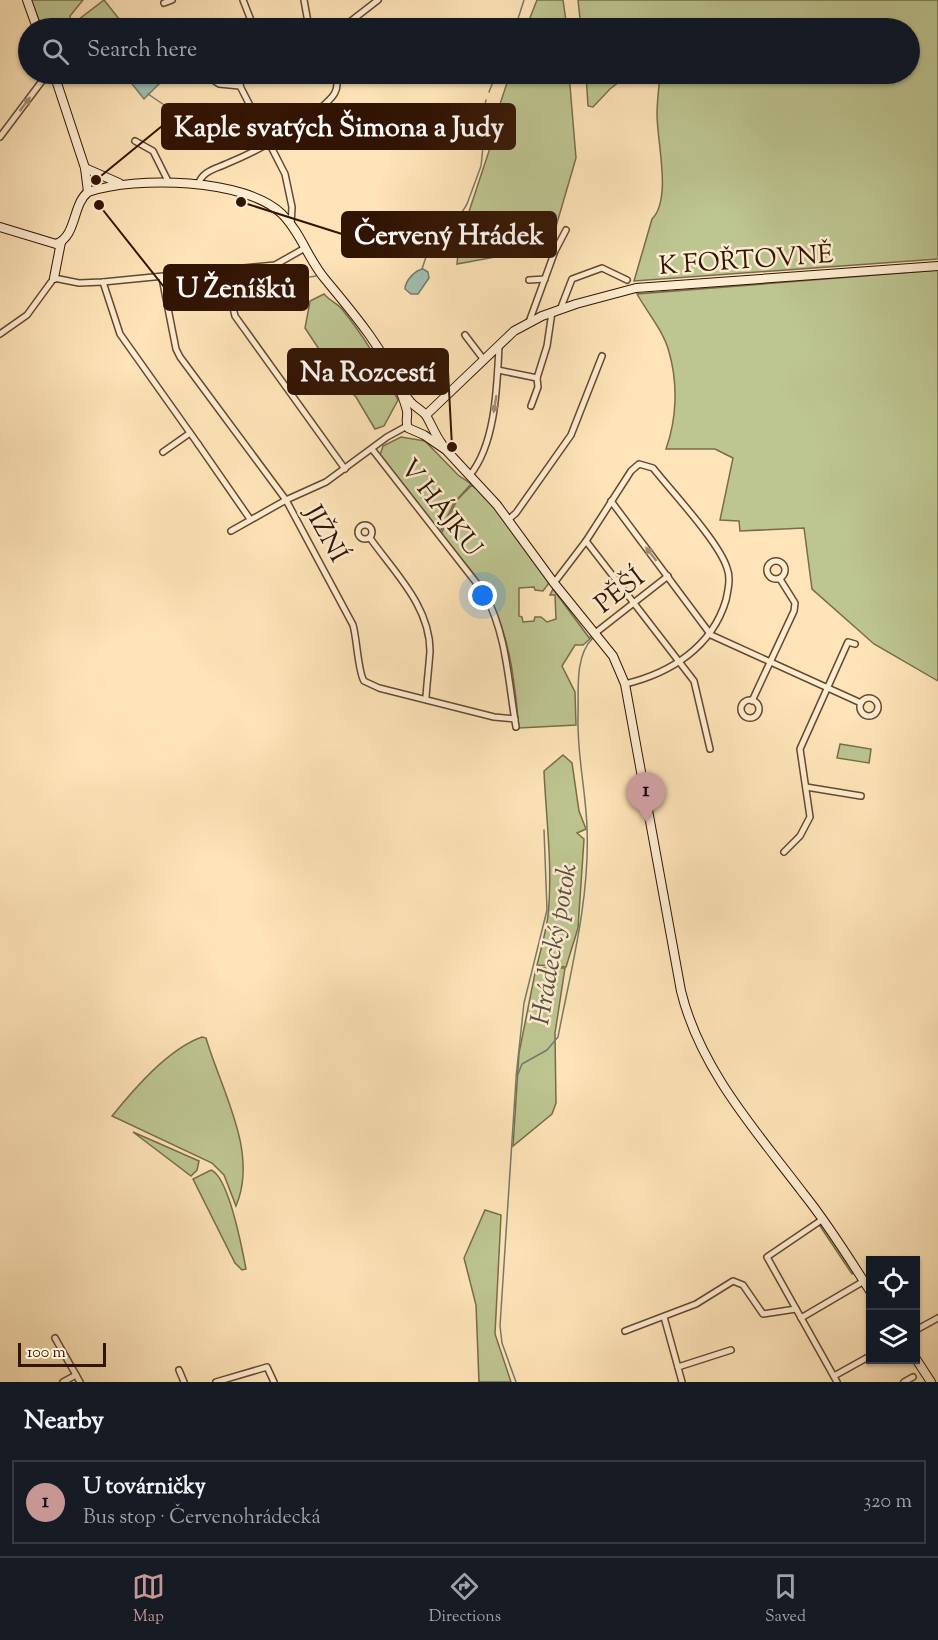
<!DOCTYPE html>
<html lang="en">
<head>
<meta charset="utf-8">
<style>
	body { margin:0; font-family:"Sorts Mill Goudy",serif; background:#20242c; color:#f1f3f6 }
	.controls { position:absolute; right:18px; bottom:18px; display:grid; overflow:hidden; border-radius:0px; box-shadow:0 2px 4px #0004 }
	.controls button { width:54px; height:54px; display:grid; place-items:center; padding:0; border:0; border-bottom:2px solid #363941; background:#171b24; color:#f1f3f6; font:30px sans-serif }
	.scale { position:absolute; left:18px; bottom:15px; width:88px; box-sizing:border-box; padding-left:6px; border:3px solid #321403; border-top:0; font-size:16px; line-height:21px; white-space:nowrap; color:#321403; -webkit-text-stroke:4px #feedd1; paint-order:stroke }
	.you { position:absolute; left:483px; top:596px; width:21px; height:21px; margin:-15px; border:4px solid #fff; border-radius:50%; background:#1a73e8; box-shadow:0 0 0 9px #1a73e833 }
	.badge { display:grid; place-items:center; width:39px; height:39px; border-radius:50%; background:#c59692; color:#111; font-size:20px; font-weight:700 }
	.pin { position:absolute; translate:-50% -50px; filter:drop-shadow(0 2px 3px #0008) }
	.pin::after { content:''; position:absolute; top:32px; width:21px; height:18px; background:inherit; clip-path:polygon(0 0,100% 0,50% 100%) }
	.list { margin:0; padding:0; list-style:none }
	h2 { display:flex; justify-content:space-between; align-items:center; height:78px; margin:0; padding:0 24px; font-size:26px }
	h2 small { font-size:20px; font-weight:400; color:#9ea1a6 }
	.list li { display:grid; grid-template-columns:39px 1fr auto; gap:18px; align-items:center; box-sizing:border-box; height:84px; margin:0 12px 12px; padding:0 12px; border:2px solid #363941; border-radius:0px }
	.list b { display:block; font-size:22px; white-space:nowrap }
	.list p { margin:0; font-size:20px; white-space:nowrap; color:#9ea1a6 }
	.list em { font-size:20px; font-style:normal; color:#9ea1a6 }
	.icon { flex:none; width:33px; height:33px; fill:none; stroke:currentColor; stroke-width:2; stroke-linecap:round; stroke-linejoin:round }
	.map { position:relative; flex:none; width:938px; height:1382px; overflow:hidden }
	.search { position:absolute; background:#171b24; box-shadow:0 2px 4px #0004; left:18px; right:18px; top:18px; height:66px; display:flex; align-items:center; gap:15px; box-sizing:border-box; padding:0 21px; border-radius:33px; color:#9ea1a6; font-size:22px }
	.sheet { height:174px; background:#171b24 }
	nav { display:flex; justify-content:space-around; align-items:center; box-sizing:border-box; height:84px; border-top:2px solid #363941; background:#171b24; font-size:16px; color:#9ea1a6 }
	nav a { display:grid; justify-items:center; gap:3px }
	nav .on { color:#c59692 }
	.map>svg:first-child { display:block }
</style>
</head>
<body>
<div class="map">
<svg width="938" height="1382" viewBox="0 0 938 1382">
	<rect width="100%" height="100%" fill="#fee4b8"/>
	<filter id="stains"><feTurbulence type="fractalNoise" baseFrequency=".00333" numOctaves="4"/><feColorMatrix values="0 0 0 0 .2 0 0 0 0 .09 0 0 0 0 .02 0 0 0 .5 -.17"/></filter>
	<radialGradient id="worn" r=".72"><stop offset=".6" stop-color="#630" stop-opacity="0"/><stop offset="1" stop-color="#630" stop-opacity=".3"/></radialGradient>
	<!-- green -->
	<g fill="#bdc591" stroke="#786c4a" stroke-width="1.5">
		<path d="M31,0H83L70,16L72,28H42Z"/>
		<path d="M104,0L123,24L118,28H84L78,20Z"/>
		<path d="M537,0H563L567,28H526Z"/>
		<path d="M578,0H938V259L634,281L652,219C672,199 657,142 657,115C657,101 659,87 660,74H910V28H581Z"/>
		<path d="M510,74H569L576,158L550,247L457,264L459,242L491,145L490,134Z"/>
		<path d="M586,74H629L610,89L593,107L588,106Z"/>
		<path d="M938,270V681L874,644L812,589L804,528L740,531L739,521L720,520L733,458L715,449H666C677,418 678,383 669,352C664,332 647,312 637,294Z"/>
		<path d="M324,294C329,300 336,303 341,308C365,337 382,366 398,400L384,426L375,429L356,397L342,384L305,328L310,301Z"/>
		<path d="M401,437L425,441L458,475L471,484L454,503L440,532L380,455L383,446Z"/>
		<path d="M472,485L475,488L477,487L515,532L549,583L543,591L535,590L534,587L519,588V616L522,617L523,622L534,621L535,617H541L547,622L556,619L555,595H550L553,589L590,639L583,645H575L562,666L575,692L576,725L519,728C515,687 511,643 493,605C481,579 459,556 441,534L457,500Z"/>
		<path d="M840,744L871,749L869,763L837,758Z"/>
		<path d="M563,755L572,763L579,811L586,829L577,833L584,839L578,928L566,967L537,965C541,949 546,932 548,915C553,867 546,818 544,771Z"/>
		<path d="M536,968H565L555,1033L556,1103L552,1114L513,1146L519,1053Z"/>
		<path d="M202,1037L206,1038C221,1090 259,1152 236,1206L224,1175L212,1163L112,1116C134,1089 168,1049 202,1037Z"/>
		<path d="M133,1132L199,1161L197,1170L191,1176Z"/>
		<path d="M211,1170C229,1177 242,1248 246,1269L242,1270L235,1263L193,1179Z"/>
		<path d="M485,1210L501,1215L495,1334L511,1382H479L476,1305L464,1258Z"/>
		<path d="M820,1226H823L855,1272L852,1274Z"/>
	</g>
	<!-- water -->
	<g fill="#a0bfb0" stroke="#747b6b" stroke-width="1.5">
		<path d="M124,74H169L144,99Z"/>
		<path d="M423,269L428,272L429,278L418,294H411L405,289C405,281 415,270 423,269Z"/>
	</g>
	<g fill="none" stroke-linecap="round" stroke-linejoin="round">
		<!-- stream -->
		<g stroke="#747b6b" stroke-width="1.5">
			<path d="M515,28L524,0"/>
			<path d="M489,92L496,74"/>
			<path d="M148,94L173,111"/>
			<path d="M482,118L486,100"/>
			<path d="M422,269L433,236L461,214L467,204L481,166L483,147"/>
			<path d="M273,270C282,284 301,278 316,276"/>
			<path d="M516,1077L524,1003L547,910L544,830"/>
			<path d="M516,1382L502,1343L500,1326L516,1079L522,1064L547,1050L558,1037C571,969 590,899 587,828C586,792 577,755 578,718C579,694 574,657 592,639L590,637"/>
		</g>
		<defs>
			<g id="street">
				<path d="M243,0L254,28"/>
				<path d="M304,0L309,28"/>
				<path d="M164,3L172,0"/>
				<path d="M126,28L132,26L139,28"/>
				<path d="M342,28L378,0"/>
				<path d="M204,74L219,84L240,86"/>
				<path d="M242,74L240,86L285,174L292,207L291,225"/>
				<path d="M0,137L42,81L54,74"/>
				<path d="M135,141L153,151L168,181"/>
				<path d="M198,185C202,171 215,169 226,164C260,150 289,134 317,111C330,100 343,91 334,74"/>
				<path d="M224,270L235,316L345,469"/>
				<path d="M162,278L176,349L180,357L286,500L353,625C357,639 358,672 364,681L379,688L494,717L515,719"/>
				<path d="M529,280L545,279"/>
				<path d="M103,282L120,334L198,444"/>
				<path d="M560,310L572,279L602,268L627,280"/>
				<path d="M529,322L555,251L566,230"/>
				<path d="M0,334L27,315L54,278L79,283L103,282L275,265L305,248"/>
				<path d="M465,335L484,360"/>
				<path d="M498,370L537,378L547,346L552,312"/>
				<path d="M531,406L538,387L537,378"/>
				<path d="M198,444L250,519"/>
				<path d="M372,449L485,594C507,636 508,681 516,727"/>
				<path d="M163,452L190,433"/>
				<path d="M470,475C496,443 497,385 499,346"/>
				<path d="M611,501L711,635L861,703"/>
				<path d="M509,519L516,513L571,435L602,356"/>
				<circle cx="365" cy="532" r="7"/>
				<path d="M231,531L286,500L326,482L387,437L407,426"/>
				<path d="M370,538C394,572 430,606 430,651C429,666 427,682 426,697"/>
				<path d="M586,541L694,681L710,749"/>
				<circle cx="776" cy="570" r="9"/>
				<path d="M554,583L586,541L631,471L639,464L653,468C672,492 719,542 727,568C731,578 728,590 726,600C712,647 671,673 625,684"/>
				<path d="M594,634L668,576"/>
				<circle cx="869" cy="707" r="9"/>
				<circle cx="750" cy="709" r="9"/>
				<path d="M752,701L794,611L795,603L780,579"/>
				<path d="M806,787L861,796"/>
				<path d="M784,852L800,836L810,817L800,749L848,642L855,644"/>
				<path d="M823,1219L767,1257L837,1382"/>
				<path d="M664,1317L682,1382"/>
				<path d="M801,1318L864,1281"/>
				<path d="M916,1330L938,1318"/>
				<path d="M625,1331L696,1304L733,1281L743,1285L763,1314L796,1309"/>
				<path d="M55,1338L80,1382"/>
				<path d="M678,1367L731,1350"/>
				<path d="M179,1370L184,1382"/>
				<path d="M834,1376L870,1356"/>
				<path d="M63,1382L76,1375"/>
				<path d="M216,1382L267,1367L274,1382"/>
				<path d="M904,1382L913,1377"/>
			</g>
			<g id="secondary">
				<path d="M27,0L37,28"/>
				<path d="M54,74L85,168L88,192"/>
				<path d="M85,168L119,183"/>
				<path d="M0,227L56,244C77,236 72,205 88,192C136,176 245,178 282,214C301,233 308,259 325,279C352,312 381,345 398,385C401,393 405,402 407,411C408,417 405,422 408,428L424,435L446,450L497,505L554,583L613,656L625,684L681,991C700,1069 756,1131 803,1193C828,1224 849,1258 870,1291"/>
				<path d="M54,278L61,242"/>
				<path d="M404,393C413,407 414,404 425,414C428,417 436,437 442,444"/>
				<path d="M426,415L514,331L542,316L576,304L636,288L938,266"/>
				<path d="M916,1359L931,1382"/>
			</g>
		</defs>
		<!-- street casing -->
		<use href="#street" stroke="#654830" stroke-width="8"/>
		<!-- secondary casing -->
		<use href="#secondary" stroke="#321403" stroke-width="10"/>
		<!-- street -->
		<use href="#street" stroke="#feedd1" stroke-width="5"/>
		<!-- secondary -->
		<use href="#secondary" stroke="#feedd1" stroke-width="8"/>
	</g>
	<!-- one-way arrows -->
	<defs><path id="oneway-solid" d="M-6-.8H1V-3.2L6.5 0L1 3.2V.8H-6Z" transform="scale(1.5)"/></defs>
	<g fill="#a28b74">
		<use href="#oneway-solid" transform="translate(25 104) rotate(-53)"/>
		<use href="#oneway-solid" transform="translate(495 404) rotate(99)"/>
		<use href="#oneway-solid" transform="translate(651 554) rotate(-128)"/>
	</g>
	<g text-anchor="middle" stroke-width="5" stroke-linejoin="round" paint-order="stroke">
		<!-- street labels -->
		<g font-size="26" fill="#321403" stroke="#feedd1">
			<text transform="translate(746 259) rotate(-4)" y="9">K FOŘTOVNĚ</text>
			<text transform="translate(442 507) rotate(52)" y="9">V HÁJKU</text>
			<text transform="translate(327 533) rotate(61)" y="9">JIŽNÍ</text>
			<text transform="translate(619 590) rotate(-38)" y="9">PĚŠÍ</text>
		</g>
		<!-- water labels -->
		<g font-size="27" font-style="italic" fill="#585040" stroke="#feedd1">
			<text transform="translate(553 944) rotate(-80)" y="9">Hrádecký potok</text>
		</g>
	</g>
	<!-- callouts -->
	<path fill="none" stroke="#321403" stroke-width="2" d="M96 180L162 126M241 202L342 234M99 205L164 287M452 447L448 371"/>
	<g fill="#321403" stroke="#feedd1" stroke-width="2">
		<circle cx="96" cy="180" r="6"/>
		<circle cx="241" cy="202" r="6"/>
		<circle cx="99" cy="205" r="6"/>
		<circle cx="452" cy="447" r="6"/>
	</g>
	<g fill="#321403" stroke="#321403" stroke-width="2">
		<rect x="162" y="104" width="353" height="45" rx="6"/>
		<rect x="342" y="212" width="214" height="45" rx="6"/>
		<rect x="164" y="265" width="144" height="45" rx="6"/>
		<rect x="288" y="349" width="160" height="45" rx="6"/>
	</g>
	<g font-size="27" text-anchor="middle" font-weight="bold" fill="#fff">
		<text x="339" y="136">Kaple svatých Šimona a Judy</text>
		<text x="449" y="244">Červený Hrádek</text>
		<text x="236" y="297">U Ženíšků</text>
		<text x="368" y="381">Na Rozcestí</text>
	</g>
	<rect width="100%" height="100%" filter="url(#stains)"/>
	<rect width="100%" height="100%" fill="url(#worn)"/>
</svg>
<div class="controls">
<button><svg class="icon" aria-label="locate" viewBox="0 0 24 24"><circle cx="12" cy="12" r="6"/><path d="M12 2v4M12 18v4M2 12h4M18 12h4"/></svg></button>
<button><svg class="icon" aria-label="layers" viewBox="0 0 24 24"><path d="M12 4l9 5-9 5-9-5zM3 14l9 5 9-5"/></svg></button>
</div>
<div class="scale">100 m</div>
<div class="you"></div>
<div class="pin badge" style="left:646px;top:822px">1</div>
<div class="search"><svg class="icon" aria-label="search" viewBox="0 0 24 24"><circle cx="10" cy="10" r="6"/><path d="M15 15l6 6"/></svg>Search here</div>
</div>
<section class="sheet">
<h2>Nearby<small></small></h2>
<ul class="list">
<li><span class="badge">1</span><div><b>U továrničky</b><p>Bus stop · Červenohrádecká</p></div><em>320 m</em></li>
</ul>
</section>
<nav>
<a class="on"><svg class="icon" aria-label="map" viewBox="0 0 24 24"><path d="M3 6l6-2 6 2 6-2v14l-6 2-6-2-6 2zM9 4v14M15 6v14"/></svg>Map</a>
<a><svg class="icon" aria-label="directions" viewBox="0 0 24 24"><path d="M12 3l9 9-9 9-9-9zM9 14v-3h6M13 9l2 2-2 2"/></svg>Directions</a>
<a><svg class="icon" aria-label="saved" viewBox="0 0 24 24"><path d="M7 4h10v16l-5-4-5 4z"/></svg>Saved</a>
</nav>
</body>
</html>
